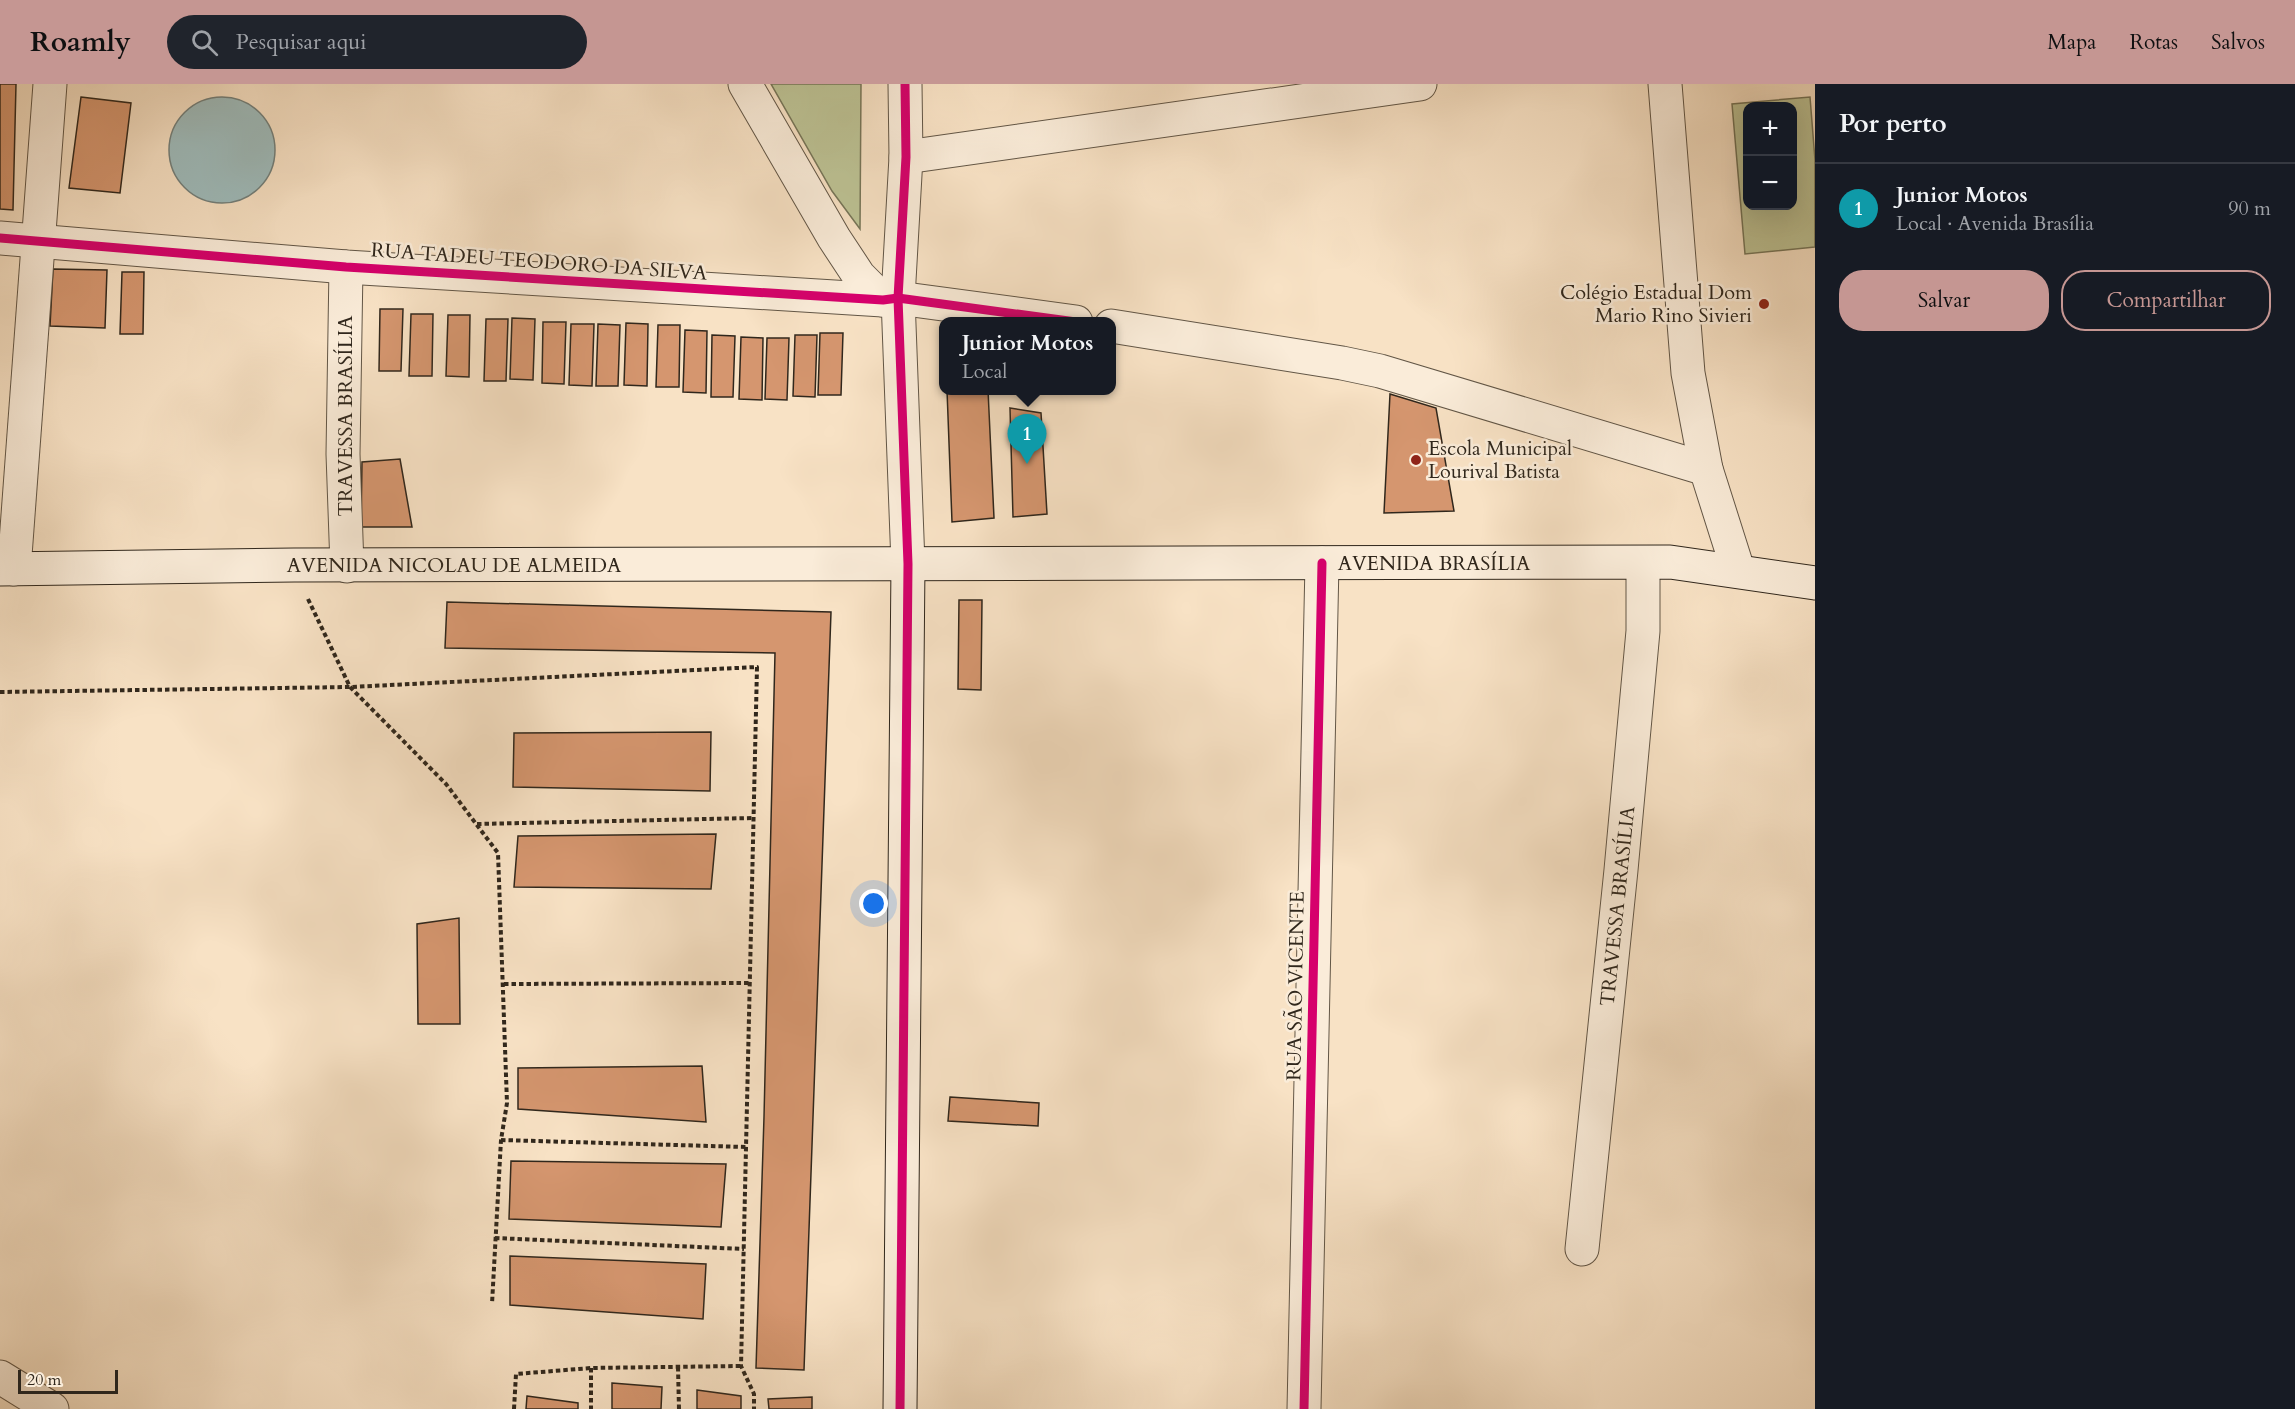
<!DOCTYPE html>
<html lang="pt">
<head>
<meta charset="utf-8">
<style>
	body { margin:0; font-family:Cardo,serif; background:#20242c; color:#f1f3f6 }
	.controls { position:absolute; right:18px; top:18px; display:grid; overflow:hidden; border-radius:12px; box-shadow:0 6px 24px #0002 }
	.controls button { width:54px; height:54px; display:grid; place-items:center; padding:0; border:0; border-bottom:2px solid #363941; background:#171b24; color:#f1f3f6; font:30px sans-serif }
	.scale { position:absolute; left:18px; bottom:15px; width:100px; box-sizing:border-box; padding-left:6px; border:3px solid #30271c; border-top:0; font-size:16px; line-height:21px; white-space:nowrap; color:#30271c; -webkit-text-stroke:4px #faecd9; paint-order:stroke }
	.you { position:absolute; left:874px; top:820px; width:21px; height:21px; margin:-15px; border:4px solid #fff; border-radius:50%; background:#1a73e8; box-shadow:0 0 0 9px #1a73e833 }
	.badge { display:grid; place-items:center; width:39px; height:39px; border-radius:50%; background:#c59692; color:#fff; font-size:20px; font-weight:700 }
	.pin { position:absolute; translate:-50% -50px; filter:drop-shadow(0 2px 3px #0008) }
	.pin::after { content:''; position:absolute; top:32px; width:21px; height:18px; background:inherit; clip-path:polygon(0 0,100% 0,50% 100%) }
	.popup { position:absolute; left:939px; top:233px; width:177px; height:78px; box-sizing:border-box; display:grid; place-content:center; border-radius:12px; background:#171b24; filter:drop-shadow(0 2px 4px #0005); font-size:20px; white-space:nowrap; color:#9ea1a6 }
	.popup b { font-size:22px; color:#f1f3f6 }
	.popup::after { content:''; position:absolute; left:50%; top:100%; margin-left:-12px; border:12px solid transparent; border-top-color:#171b24 }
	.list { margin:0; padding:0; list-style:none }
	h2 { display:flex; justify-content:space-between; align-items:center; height:78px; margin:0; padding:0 24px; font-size:26px }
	h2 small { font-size:20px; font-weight:400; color:#9ea1a6 }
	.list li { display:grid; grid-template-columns:39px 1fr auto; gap:18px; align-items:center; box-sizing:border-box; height:90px; padding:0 24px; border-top:2px solid #363941 }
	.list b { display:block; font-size:22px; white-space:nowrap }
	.list p { margin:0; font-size:20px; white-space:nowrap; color:#9ea1a6 }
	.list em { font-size:20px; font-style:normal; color:#9ea1a6 }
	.actions { display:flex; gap:12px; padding:18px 24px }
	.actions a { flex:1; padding:14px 0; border:2px solid #c59692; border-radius:24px; text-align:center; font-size:21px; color:#c59692 }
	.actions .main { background:#c59692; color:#111 }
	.icon { flex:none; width:33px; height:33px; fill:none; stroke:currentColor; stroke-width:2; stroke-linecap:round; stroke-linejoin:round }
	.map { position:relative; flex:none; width:1815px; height:1325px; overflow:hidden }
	header { display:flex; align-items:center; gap:36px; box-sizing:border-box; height:84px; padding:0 30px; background:#c59692; color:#111 }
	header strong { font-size:28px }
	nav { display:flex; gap:33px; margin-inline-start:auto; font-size:21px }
	.search { width:420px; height:54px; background:#20242c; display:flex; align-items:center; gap:15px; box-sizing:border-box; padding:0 21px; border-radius:33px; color:#9ea1a6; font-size:22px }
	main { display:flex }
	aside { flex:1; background:#171b24 }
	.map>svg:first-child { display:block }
</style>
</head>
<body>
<header>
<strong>Roamly</strong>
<div class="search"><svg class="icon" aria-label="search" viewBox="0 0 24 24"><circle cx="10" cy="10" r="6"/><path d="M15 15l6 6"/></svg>Pesquisar aqui</div>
<nav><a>Mapa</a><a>Rotas</a><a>Salvos</a></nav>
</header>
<main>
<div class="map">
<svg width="1815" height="1325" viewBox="0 0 1815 1325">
	<rect width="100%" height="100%" fill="#f8e2c5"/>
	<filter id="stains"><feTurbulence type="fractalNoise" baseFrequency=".00333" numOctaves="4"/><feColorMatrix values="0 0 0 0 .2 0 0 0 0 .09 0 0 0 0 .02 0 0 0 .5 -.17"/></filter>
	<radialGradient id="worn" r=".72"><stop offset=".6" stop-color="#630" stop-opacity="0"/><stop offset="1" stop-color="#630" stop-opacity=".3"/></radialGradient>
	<!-- green -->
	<g fill="#bdc395" stroke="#767558" stroke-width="1.5" fill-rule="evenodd">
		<path d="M771,0H861L860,145L832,107Z"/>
		<path d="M1810,13L1815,76V163L1745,170L1732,20ZM1748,22H1792V122H1748Z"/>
	</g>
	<!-- water -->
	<circle fill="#9fbcbc" stroke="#73807c" stroke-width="1.5" cx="222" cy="66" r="53"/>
	<!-- building -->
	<g fill="#d5966f" stroke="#30271c" stroke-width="1.5">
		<path d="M0,0H16L13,126L0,125Z"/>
		<path d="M81,13L131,19L120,109L69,104Z"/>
		<path d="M53,185L107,186L105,244L50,242Z"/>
		<path d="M122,188H144L143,250H120Z"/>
		<path d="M380,225H403L401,287H379Z"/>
		<path d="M411,230H433L432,292H409Z"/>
		<path d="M448,231H470L469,293L446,292Z"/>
		<path d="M512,234L535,235L533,296L510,295Z"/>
		<path d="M486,235H508L506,297H484Z"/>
		<path d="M543,238H566L564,300L542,299Z"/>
		<path d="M626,239L648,240L647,302L624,301Z"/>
		<path d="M571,240H594L592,302L569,301Z"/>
		<path d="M598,240L620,241L618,302H596Z"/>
		<path d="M658,241H680L679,303H656Z"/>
		<path d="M685,246L707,247L706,309L683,308Z"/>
		<path d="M820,249H843L841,311H818Z"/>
		<path d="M712,251L735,252L733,313H711Z"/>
		<path d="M795,251H817L815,313L793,312Z"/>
		<path d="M741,253L763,254L762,316L739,315Z"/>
		<path d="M767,254H789L787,316L765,315Z"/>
		<path d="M947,306H988L994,434L952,438Z"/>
		<path d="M1390,310L1436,324L1454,427L1384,429Z"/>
		<path d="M1010,324L1041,329L1047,430L1013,433Z"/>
		<path d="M400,375L412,443H361L362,378Z"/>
		<path d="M959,516H982L981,606L958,605Z"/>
		<path d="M447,518L831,528L804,1286L756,1284L764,1033L775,569L445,564Z"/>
		<path d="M711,648L710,707L513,703L514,649Z"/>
		<path d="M716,750L711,805L514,803L518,752Z"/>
		<path d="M459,834L460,940H418L417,840Z"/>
		<path d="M702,982L706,1038L518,1025V984Z"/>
		<path d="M950,1013L1039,1019L1038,1042L948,1037Z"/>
		<path d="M511,1077L726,1080L721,1143L509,1135Z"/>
		<path d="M510,1172L706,1180L703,1235L510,1221Z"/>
		<path d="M612,1299L662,1303L661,1325H612Z"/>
		<path d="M697,1306L741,1312V1325H697Z"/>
		<path d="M527,1312L578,1319V1325H526Z"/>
		<path d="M812,1313V1325H769L768,1315Z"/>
	</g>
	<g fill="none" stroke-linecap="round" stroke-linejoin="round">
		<defs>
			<g id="street">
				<path d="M745,0L834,154L859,192L883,216"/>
				<path d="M905,0L906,73L898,214L908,480"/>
				<path d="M1665,0L1688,289L1706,385"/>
				<path d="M906,73L1420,0"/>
				<path d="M0,154L346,183L883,216L898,214L1076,238"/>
				<path d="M346,183L343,370L347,482"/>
				<path d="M1111,242L1342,279L1380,287L1706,385L1738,486"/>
				<path d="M14,485L50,0"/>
				<path d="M1582,1165L1621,786L1643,547V479"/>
				<path d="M0,1293L52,1325"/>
				<path d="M1304,1325L1322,479"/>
			</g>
			<g id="secondary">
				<path d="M0,485L294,481L1670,478L1815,499"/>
				<path d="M900,1325L908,480"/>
			</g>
		</defs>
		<!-- street casing -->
		<use href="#street" stroke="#625646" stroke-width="35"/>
		<!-- secondary casing -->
		<use href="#secondary" stroke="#30271c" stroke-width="35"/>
		<!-- path -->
		<g stroke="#30271c" stroke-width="4" stroke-dasharray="4.5 3" stroke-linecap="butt">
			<path d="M308,515L350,603L446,700L498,769L507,1019L501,1056L492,1220"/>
			<path d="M0,608L350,603L757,583L741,1282L754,1310V1325"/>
			<path d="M477,740L753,734"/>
			<path d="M504,900L750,899"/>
			<path d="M501,1056L746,1063"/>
			<path d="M495,1154L744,1165"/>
			<path d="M678,1283L679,1325"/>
			<path d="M591,1284V1325"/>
			<path d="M514,1325L516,1290L591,1284L741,1282"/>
		</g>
		<!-- street -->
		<use href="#street" stroke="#faecd9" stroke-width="33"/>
		<!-- secondary -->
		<use href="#secondary" stroke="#faecd9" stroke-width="33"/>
		<defs>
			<g id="cycleway">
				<path d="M0,154L346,183L883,216L898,214L1076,238"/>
				<path d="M900,1325L908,480L898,214L906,73L905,0"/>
				<path d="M1304,1325L1322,479"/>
			</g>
		</defs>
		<!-- cycleway casing -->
		<use href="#cycleway" stroke="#faecd9" stroke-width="13"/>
		<!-- cycleway -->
		<use href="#cycleway" stroke="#d6006c" stroke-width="9"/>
	</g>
	<!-- markers -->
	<g fill="#8f2418" stroke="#faecd9" stroke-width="2">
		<circle cx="1764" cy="220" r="6"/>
		<circle cx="1416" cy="376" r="6"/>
	</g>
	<g text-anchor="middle" stroke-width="5" stroke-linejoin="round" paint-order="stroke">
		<!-- street labels -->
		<g font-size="20" fill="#30271c" stroke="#faecd9">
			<text transform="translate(539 177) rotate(4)" y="7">RUA TADEU TEODORO DA SILVA</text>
			<text transform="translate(345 332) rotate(-90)" y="7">TRAVESSA BRASÍLIA</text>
			<text x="1434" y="486">AVENIDA BRASÍLIA</text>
			<text x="454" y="488">AVENIDA NICOLAU DE ALMEIDA</text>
			<text transform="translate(1617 822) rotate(-84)" y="7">TRAVESSA BRASÍLIA</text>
			<text transform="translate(1295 902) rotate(-89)" y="7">RUA SÃO VICENTE</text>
		</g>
		<!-- poi labels -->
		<g font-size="20" fill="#30271c" stroke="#faecd9" text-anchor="end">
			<text x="1752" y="215">Colégio Estadual Dom<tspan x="1752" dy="23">Mario Rino Sivieri</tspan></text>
			<text x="1428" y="371" text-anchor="start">Escola Municipal<tspan x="1428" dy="23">Lourival Batista</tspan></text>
		</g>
	</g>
	<rect width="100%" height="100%" filter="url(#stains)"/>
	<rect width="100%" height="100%" fill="url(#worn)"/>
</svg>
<div class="controls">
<button>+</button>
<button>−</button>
</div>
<div class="scale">20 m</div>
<div class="you"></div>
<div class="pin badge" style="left:1027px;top:380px;background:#0f9aa8">1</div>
<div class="popup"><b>Junior Motos</b>Local</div>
</div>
<aside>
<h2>Por perto<small></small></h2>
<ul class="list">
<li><span class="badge" style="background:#0f9aa8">1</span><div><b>Junior Motos</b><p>Local · Avenida Brasília</p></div><em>90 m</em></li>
</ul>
<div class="actions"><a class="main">Salvar</a><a>Compartilhar</a></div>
</aside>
</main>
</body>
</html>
